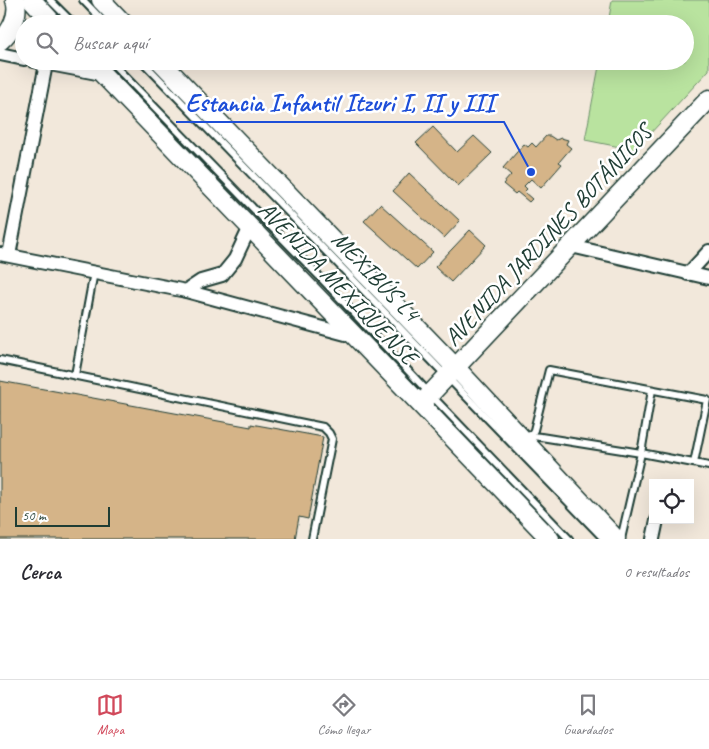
<!DOCTYPE html>
<html lang="es">
<head>
<meta charset="utf-8">
<style>
	body { margin:0; font-family:Caveat,sans-serif; background:#f7f7f7; color:#2b2b33 }
	.controls { position:absolute; right:15px; bottom:15px; display:grid; overflow:hidden; border-radius:0px; box-shadow:0 5px 20px #0002 }
	.controls button { width:45px; height:45px; display:grid; place-items:center; padding:0; border:0; border-bottom:1px solid #e1e1e2; background:#fff; color:#2b2b33; font:25px sans-serif }
	.scale { position:absolute; left:15px; bottom:12px; width:95px; box-sizing:border-box; padding-left:5px; border:2px solid #1f3d34; border-top:0; font-size:14px; line-height:18px; white-space:nowrap; color:#1f3d34; -webkit-text-stroke:4px #fff; paint-order:stroke }
	.list { margin:0; padding:0; list-style:none }
	h2 { display:flex; justify-content:space-between; align-items:center; height:65px; margin:0; padding:0 20px; font-size:21px }
	h2 small { font-size:16px; font-weight:400; color:#7c7c81 }
	.icon { flex:none; width:28px; height:28px; fill:none; stroke:currentColor; stroke-width:2; stroke-linecap:round; stroke-linejoin:round }
	.map { position:relative; flex:none; width:709px; height:539px; overflow:hidden }
	.search { position:absolute; background:#fff; box-shadow:0 5px 20px #0002; left:15px; right:15px; top:15px; height:55px; display:flex; align-items:center; gap:12px; box-sizing:border-box; padding:0 18px; border-radius:28px; color:#7c7c81; font-size:19px }
	.sheet { height:140px; background:#fff }
	nav { display:flex; justify-content:space-around; align-items:center; box-sizing:border-box; height:70px; border-top:1px solid #e1e1e2; background:#fff; font-size:14px; color:#7c7c81 }
	nav a { display:grid; justify-items:center; gap:2px }
	nav .on { color:#d1495b }
	.map>svg:first-child { display:block }
</style>
</head>
<body>
<div class="map">
<svg width="709" height="539" viewBox="0 0 709 539">
	<rect width="100%" height="100%" fill="#f2e8db"/>
	<filter id="ink" filterUnits="userSpaceOnUse"><feTurbulence type="fractalNoise" baseFrequency=".02" numOctaves="2"/><feDisplacementMap in="SourceGraphic" scale="10" xChannelSelector="R" yChannelSelector="G"/><feConvolveMatrix kernelMatrix="1 2 1 2 8 2 1 2 1" color-interpolation-filters="sRGB"/></filter>
	<g filter="url(#ink)">
		<!-- green -->
		<path fill="#b9e39f" stroke="#6c906a" d="M612,0H709V70L635,150L585,140L600,61H685V24H608Z"/>
		<!-- building -->
		<g fill="#d5b488" stroke="#1f3d34">
			<path d="M433,127L457,152L474,136L492,153L458,186L416,143Z"/>
			<path d="M546,136H550L556,140L561,138L568,140L566,144L571,148L559,162L562,164L541,188L531,179L524,186L527,189L524,192L532,199L529,202L517,192L515,194L503,184L511,175L503,168L524,144L528,147L532,143L536,147Z"/>
			<path d="M409,173L460,221L444,238L393,191Z"/>
			<path d="M380,204L433,252L417,269L364,221Z"/>
			<path d="M470,230L486,245L451,282L435,267Z"/>
			<path d="M0,381L251,427V424L323,437L308,519L299,517L295,539H0Z"/>
		</g>
		<g fill="none" stroke-linecap="round" stroke-linejoin="round">
			<defs>
				<g id="lane">
					<path d="M50,0L74,24"/>
					<path d="M83,0L106,24"/>
					<path d="M110,61L318,275L431,395L569,539"/>
					<path d="M142,61L604,539"/>
					<path d="M0,360L323,427L329,433L332,439L312,539"/>
					<path d="M75,375L94,272"/>
					<path d="M531,436L541,437L641,453L709,466"/>
					<path d="M527,442L534,430L549,370L707,400L694,463"/>
					<path d="M621,539L641,453L652,390"/>
				</g>
				<g id="street">
					<path d="M0,54L24,59"/>
					<path d="M34,61L102,74"/>
					<path d="M571,246L709,278"/>
					<path d="M0,254L186,291L353,336"/>
					<path d="M9,255L46,64"/>
					<path d="M688,274L709,251"/>
					<path d="M186,291L201,281L222,275L235,259L250,227"/>
					<path d="M653,539L657,520"/>
				</g>
				<g id="secondary">
					<path d="M32,0L54,24"/>
					<path d="M101,0L124,24"/>
					<path d="M0,41C11,32 20,14 15,0"/>
					<path d="M90,61L550,539"/>
					<path d="M160,61L456,368L616,539"/>
					<path d="M421,404L709,99"/>
				</g>
			</defs>
			<!-- lane casing -->
			<use href="#lane" stroke="#1f3d34" stroke-width="10"/>
			<!-- street casing -->
			<use href="#street" stroke="#1f3d34" stroke-width="16"/>
			<!-- secondary casing -->
			<use href="#secondary" stroke="#1f3d34" stroke-width="21"/>
			<!-- lane -->
			<use href="#lane" stroke="#fff" stroke-width="6"/>
			<!-- street -->
			<use href="#street" stroke="#fff" stroke-width="12"/>
			<!-- secondary -->
			<use href="#secondary" stroke="#fff" stroke-width="18"/>
		</g>
	</g>
	<g text-anchor="middle" stroke-width="5" stroke-linejoin="round" paint-order="stroke">
		<!-- street labels -->
		<g font-size="24" fill="#1f3d34" stroke="#fff">
			<text transform="translate(548 235) rotate(-47)" y="8">AVENIDA JARDINES BOTÁNICOS</text>
			<text transform="translate(376 276) rotate(46)" y="8">MEXIBÚS L4</text>
			<text transform="translate(338 283) rotate(46)" y="8">AVENIDA MEXIQUENSE</text>
		</g>
	</g>
	<!-- callouts -->
	<path fill="none" stroke="#1d4ed8" stroke-width="2" d="M531 172L504 122H176"/>
	<circle fill="#1d4ed8" stroke="#fff" stroke-width="2" cx="531" cy="172" r="5"/>
	<g font-size="25" text-anchor="middle" font-weight="bold" fill="#1d4ed8" stroke="#fff" stroke-width="5" stroke-linejoin="round" paint-order="stroke">
		<text x="340" y="111">Estancia Infantil Itzuri I, II y III</text>
	</g>
</svg>
<div class="controls">
<button><svg class="icon" aria-label="locate" viewBox="0 0 24 24"><circle cx="12" cy="12" r="6"/><path d="M12 2v4M12 18v4M2 12h4M18 12h4"/></svg></button>
</div>
<div class="scale">50 m</div>
<div class="search"><svg class="icon" aria-label="search" viewBox="0 0 24 24"><circle cx="10" cy="10" r="6"/><path d="M15 15l6 6"/></svg>Buscar aquí</div>
</div>
<section class="sheet">
<h2>Cerca<small>0 resultados</small></h2>
<ul class="list">
</ul>
</section>
<nav>
<a class="on"><svg class="icon" aria-label="map" viewBox="0 0 24 24"><path d="M3 6l6-2 6 2 6-2v14l-6 2-6-2-6 2zM9 4v14M15 6v14"/></svg>Mapa</a>
<a><svg class="icon" aria-label="directions" viewBox="0 0 24 24"><path d="M12 3l9 9-9 9-9-9zM9 14v-3h6M13 9l2 2-2 2"/></svg>Cómo llegar</a>
<a><svg class="icon" aria-label="saved" viewBox="0 0 24 24"><path d="M7 4h10v16l-5-4-5 4z"/></svg>Guardados</a>
</nav>
</body>
</html>
